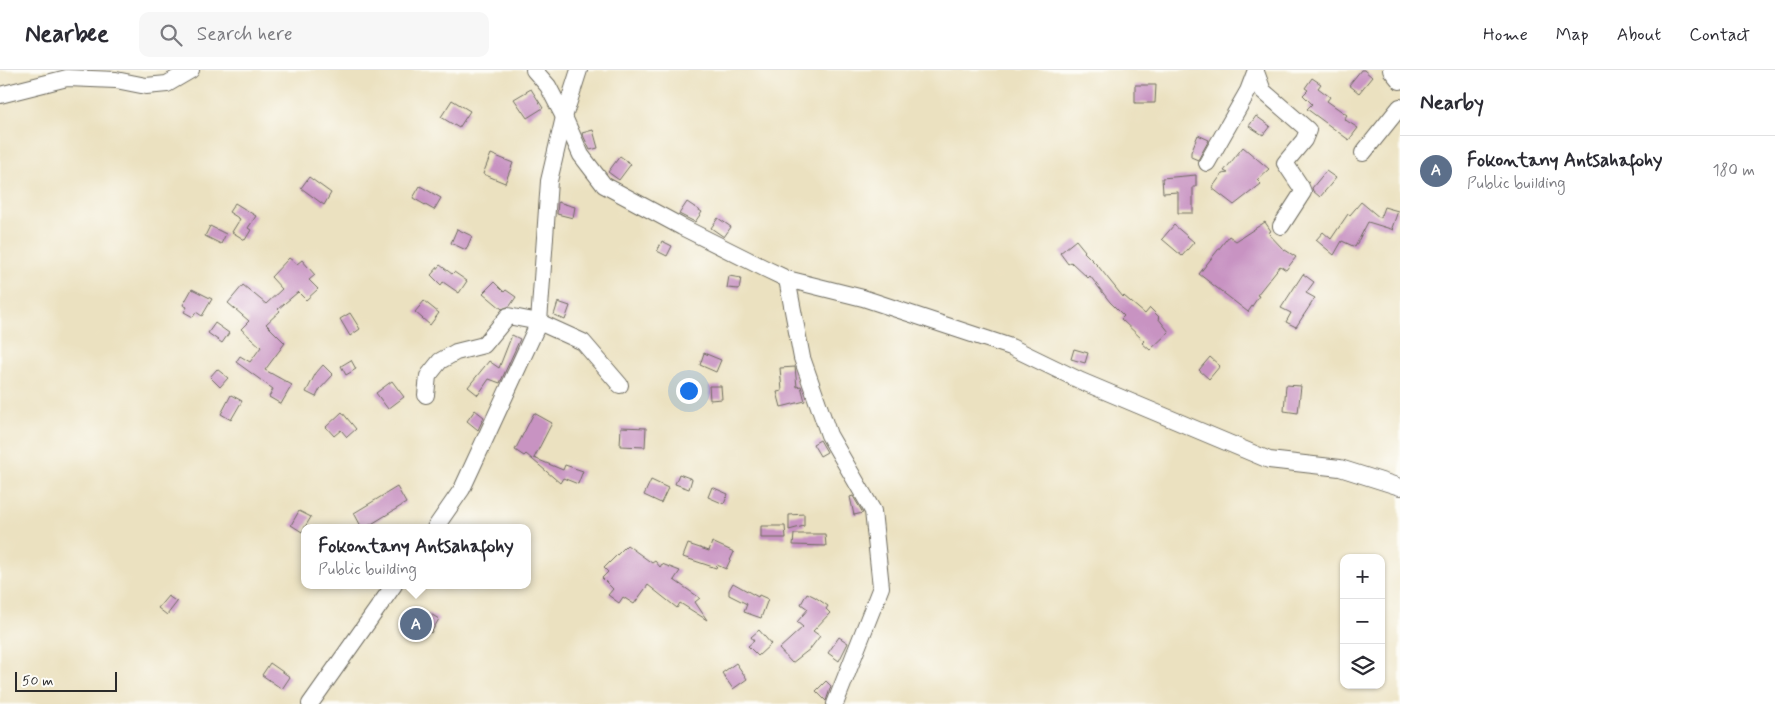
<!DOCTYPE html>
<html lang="en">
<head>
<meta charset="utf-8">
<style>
	body { margin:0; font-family:Mynerve,sans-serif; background:#f7f7f7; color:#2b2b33 }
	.controls { position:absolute; right:15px; bottom:15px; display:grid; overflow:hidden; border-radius:10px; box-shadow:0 1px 4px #0004 }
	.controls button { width:45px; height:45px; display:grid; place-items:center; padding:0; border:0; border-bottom:1px solid #e1e1e2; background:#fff; color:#2b2b33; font:25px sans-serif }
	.scale { position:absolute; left:15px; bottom:12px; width:102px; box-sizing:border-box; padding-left:5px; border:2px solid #2b2b2b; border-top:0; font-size:14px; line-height:18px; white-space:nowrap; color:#2b2b2b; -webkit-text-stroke:4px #fdfcf7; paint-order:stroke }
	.you { position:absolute; left:688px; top:320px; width:18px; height:18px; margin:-12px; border:4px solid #fff; border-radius:50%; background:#1a73e8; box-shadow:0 0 0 8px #1a73e833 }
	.badge { display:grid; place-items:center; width:32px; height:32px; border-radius:50%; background:#1f6fb2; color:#fff; font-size:16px; font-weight:700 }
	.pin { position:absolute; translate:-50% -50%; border:2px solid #fff; box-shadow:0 1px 5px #0006 }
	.popup { position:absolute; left:301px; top:454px; width:230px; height:65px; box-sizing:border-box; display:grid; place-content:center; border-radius:10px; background:#fff; filter:drop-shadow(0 1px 4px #0005); font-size:16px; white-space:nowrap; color:#7c7c81 }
	.popup b { font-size:19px; color:#2b2b33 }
	.popup::after { content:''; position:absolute; left:50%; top:100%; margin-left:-10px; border:10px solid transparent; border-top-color:#fff }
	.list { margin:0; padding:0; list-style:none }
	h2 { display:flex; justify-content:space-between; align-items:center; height:65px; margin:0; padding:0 20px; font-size:21px }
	h2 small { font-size:16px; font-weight:400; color:#7c7c81 }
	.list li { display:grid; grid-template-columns:32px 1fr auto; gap:15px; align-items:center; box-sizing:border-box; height:70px; padding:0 20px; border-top:1px solid #e1e1e2 }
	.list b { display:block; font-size:19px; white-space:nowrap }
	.list p { margin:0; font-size:16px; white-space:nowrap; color:#7c7c81 }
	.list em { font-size:16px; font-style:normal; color:#7c7c81 }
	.icon { flex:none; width:28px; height:28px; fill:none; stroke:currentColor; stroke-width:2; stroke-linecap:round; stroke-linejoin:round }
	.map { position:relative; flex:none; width:1400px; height:634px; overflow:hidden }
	header { display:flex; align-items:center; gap:30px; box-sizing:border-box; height:70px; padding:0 25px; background:#fff; border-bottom:1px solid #e1e1e2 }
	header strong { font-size:24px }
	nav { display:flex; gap:28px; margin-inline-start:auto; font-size:18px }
	.search { width:350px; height:45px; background:#f7f7f7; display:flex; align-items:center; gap:12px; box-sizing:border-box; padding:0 18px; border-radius:10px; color:#7c7c81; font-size:19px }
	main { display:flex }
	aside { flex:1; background:#fff }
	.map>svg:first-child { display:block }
</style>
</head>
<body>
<header>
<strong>Nearbee</strong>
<div class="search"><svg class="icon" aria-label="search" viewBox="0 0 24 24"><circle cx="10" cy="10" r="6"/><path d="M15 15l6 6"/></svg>Search here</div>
<nav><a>Home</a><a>Map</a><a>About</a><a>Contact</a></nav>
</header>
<main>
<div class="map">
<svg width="1400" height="634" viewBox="0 0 1400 634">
	<rect width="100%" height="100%" fill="#fdfcf7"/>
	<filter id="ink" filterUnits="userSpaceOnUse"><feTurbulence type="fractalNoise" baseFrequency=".02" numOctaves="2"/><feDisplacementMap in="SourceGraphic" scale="10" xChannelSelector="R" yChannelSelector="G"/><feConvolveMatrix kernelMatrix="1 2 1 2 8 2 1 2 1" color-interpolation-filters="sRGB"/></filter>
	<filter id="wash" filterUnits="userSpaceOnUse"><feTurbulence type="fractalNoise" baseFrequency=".0096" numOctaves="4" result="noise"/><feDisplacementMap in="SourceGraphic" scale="20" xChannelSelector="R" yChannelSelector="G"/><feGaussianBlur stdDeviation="1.12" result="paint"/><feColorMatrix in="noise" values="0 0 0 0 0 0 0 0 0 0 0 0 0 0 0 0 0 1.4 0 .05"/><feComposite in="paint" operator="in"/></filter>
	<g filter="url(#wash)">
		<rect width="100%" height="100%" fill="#ebe1c0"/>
		<g id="blocks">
			<!-- building -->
			<g fill="#c893c2">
				<path d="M1361,0H1364L1372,7L1359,23L1349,15Z"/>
				<path d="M1312,8L1321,14L1318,18L1330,27L1327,31L1347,45L1344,49L1358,58L1349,70L1307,39L1312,34L1303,25L1308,20L1305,18Z"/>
				<path d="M1135,15H1156L1155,33H1135Z"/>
				<path d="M531,19L543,38L527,48L514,29Z"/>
				<path d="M452,30L470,41L459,58L441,47Z"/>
				<path d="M1256,46L1270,56L1263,65L1249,56Z"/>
				<path d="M593,60L598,78L590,80L582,63Z"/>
				<path d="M1198,65L1209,70L1198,90L1191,87V82Z"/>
				<path d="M1243,77L1269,99L1257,110L1261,114L1234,135L1212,118L1222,104L1228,103L1224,101Z"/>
				<path d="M491,84L513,93L505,113L483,104Z"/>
				<path d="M620,86L631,94L619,110L608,102Z"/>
				<path d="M1326,101L1336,108L1320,127L1313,121L1312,118Z"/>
				<path d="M1196,105V117H1193V143H1178V122L1163,123L1162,108Z"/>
				<path d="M309,107L331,123L324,135L301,118Z"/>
				<path d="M420,116L441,128L434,140L413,128Z"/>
				<path d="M558,132L575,137L573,148L557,144Z"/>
				<path d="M687,132L702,142L695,152L679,144Z"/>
				<path d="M1361,132L1380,148L1384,137L1398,141L1392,158L1394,160L1368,152L1355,177L1342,171L1334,185L1316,170L1323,162L1331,169L1348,144L1350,145Z"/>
				<path d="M235,133L256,146L248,158L251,160L245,170L232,162L240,149L229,142Z"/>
				<path d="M718,148L731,157L724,167L711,158Z"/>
				<path d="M1265,152L1271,161L1268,163L1282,178L1296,187L1286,200L1280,196L1257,225L1259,226L1248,242L1199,204L1229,166L1236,171Z"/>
				<path d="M1174,155L1194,172L1182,186L1162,169Z"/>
				<path d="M210,156L226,164L221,174L205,166Z"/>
				<path d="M457,159L472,166L466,180L451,173Z"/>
				<path d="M1076,170L1085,181L1084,182L1098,196L1123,227L1124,226L1145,244L1150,238L1159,247L1158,248L1169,262L1150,280L1142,273L1144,271L1121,249L1124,246L1110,232L1090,206L1088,208L1071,192L1068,194L1060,183Z"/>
				<path d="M662,171L672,176L667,186L657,181Z"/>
				<path d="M289,188L297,194L302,190L315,205L309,210L318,219L306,230L298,222L278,239L280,241L266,254L285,273L265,300L292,315L281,334L269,327L273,319L236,292L240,286L250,292L261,277L241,259L249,251L228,233L243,215L266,234L282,219L271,207Z"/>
				<path d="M440,195L452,204L454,202L467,211L459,223L443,212L441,215L431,205Z"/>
				<path d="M1303,204L1314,212L1306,223L1315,228L1296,257L1286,252L1291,243L1281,238Z"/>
				<path d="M729,206L741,208L739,219L727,218Z"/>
				<path d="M494,212L504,222L506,220L516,227L510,236L502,239L483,223Z"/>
				<path d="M192,219L212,229L202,246L196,242L193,247L184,242L187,237L183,235Z"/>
				<path d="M424,231L439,243L430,255L415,242Z"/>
				<path d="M558,232L570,236L565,250L554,245Z"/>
				<path d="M350,243L360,259L350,266L340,249Z"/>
				<path d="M215,253L229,263L222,273L208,263Z"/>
				<path d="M512,265L520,269L500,313L489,309L478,325L468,317L489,291L499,298Z"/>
				<path d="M1074,279L1088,283L1085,293L1071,289Z"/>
				<path d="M704,283L721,290L716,302L700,295Z"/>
				<path d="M1210,287L1220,296L1209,309L1199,300Z"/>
				<path d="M351,290L356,299L346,305L341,296Z"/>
				<path d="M323,295L333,305L320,319L316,327L306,322L316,303Z"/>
				<path d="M795,297L797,317L801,316L805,331L781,337L777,322L782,321L780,298Z"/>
				<path d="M217,299L228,308L220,317L210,307Z"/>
				<path d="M392,311L404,327L388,339L376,323Z"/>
				<path d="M1286,315L1301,316L1298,343L1284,341Z"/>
				<path d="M709,316H721L722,329L710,330Z"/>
				<path d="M231,325L242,331L231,350L221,344Z"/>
				<path d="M475,340L484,347L478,360L467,351Z"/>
				<path d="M342,342L356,359L347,367L341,360L334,366L326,357Z"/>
				<path d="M534,343L552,353L534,388L563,400L565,395L583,401L578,414L563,408L560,413L526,384L524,386L515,380Z"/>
				<path d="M621,357L646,358L645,377L620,376Z"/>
				<path d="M820,370L827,382L820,386L813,374Z"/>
				<path d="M679,404L692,409L689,419L675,414Z"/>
				<path d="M651,410L668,418L661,433L644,425Z"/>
				<path d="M397,417L406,433L365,458H362L354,443Z"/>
				<path d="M712,417L728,424L724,434L708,427Z"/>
				<path d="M853,426L863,443L854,445L850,427Z"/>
				<path d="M299,441L311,447L302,462L291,455Z"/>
				<path d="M804,444V456L789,460V445Z"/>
				<path d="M761,456H785L786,468H761Z"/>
				<path d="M794,464H825L826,476L793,475Z"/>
				<path d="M712,472L734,482L726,499L717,495L716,498L683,487L688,474L709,481Z"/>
				<path d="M627,475L652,493L655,491L660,497L662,494L680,501L674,510L700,528L695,532L707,550L680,533L677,538L648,515L634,534L623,527L619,533L608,525L613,519L602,508L608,502L604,498Z"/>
				<path d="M733,513L758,527L759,525L768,529L761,548L744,542L747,534L729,525V520Z"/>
				<path d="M807,523L815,527L828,536L826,539L830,543L813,561L820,566L810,579L792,593L779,579L803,557L797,552L808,539L801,534Z"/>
				<path d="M168,526L177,532L167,545L158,538Z"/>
				<path d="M429,543L439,549L431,563L421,558Z"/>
				<path d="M759,560L771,574L758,586L748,576L754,571L751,567Z"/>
				<path d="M839,567L848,573L839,591L828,583Z"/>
				<path d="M270,593L290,607L282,619L262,605Z"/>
				<path d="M736,593L747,609L733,619L722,603Z"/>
				<path d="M826,611L831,616L826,631L816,621Z"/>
			</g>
		</g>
	</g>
	<g filter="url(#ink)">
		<use href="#blocks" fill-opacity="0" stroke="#6e6b5f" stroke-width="1"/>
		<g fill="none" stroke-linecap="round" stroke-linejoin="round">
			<defs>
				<g id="street">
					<path d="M534,0L548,16L564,47L581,85L604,115L682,157L766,199L787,209L863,228L1011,277L1081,311L1269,390L1340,398L1400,417"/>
					<path d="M1391,0L1400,11"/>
					<path d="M1256,2L1263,21L1308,60L1304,70L1285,93L1301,117L1303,122L1281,156"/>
					<path d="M0,25L67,8L116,10L146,16L167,14L191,0"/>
					<path d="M1363,83L1400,37"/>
					<path d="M1207,93L1248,21L1256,0"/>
					<path d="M787,209L802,288L829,365L873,441L881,517L835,634"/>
					<path d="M426,325L428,306L440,291L456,282L484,275L508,246L539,252L583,272L620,315"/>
					<path d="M435,458L462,419L539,252L549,111L564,47L579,0"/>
					<path d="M310,634L394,515"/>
				</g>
			</defs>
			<!-- street casing -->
			<use href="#street" stroke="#6e6b5f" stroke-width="18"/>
			<!-- street -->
			<use href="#street" stroke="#fff" stroke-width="16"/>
		</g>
	</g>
</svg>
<div class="controls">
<button>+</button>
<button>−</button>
<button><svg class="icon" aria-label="layers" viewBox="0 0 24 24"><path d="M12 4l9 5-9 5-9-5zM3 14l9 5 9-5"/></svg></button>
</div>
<div class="scale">50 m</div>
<div class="you"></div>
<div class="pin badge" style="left:416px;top:554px;background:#5c6f8a">A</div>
<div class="popup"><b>Fokontany Antsahafohy</b>Public building</div>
</div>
<aside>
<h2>Nearby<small></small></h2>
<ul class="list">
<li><span class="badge" style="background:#5c6f8a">A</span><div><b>Fokontany Antsahafohy</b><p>Public building</p></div><em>180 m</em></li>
</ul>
</aside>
</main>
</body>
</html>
